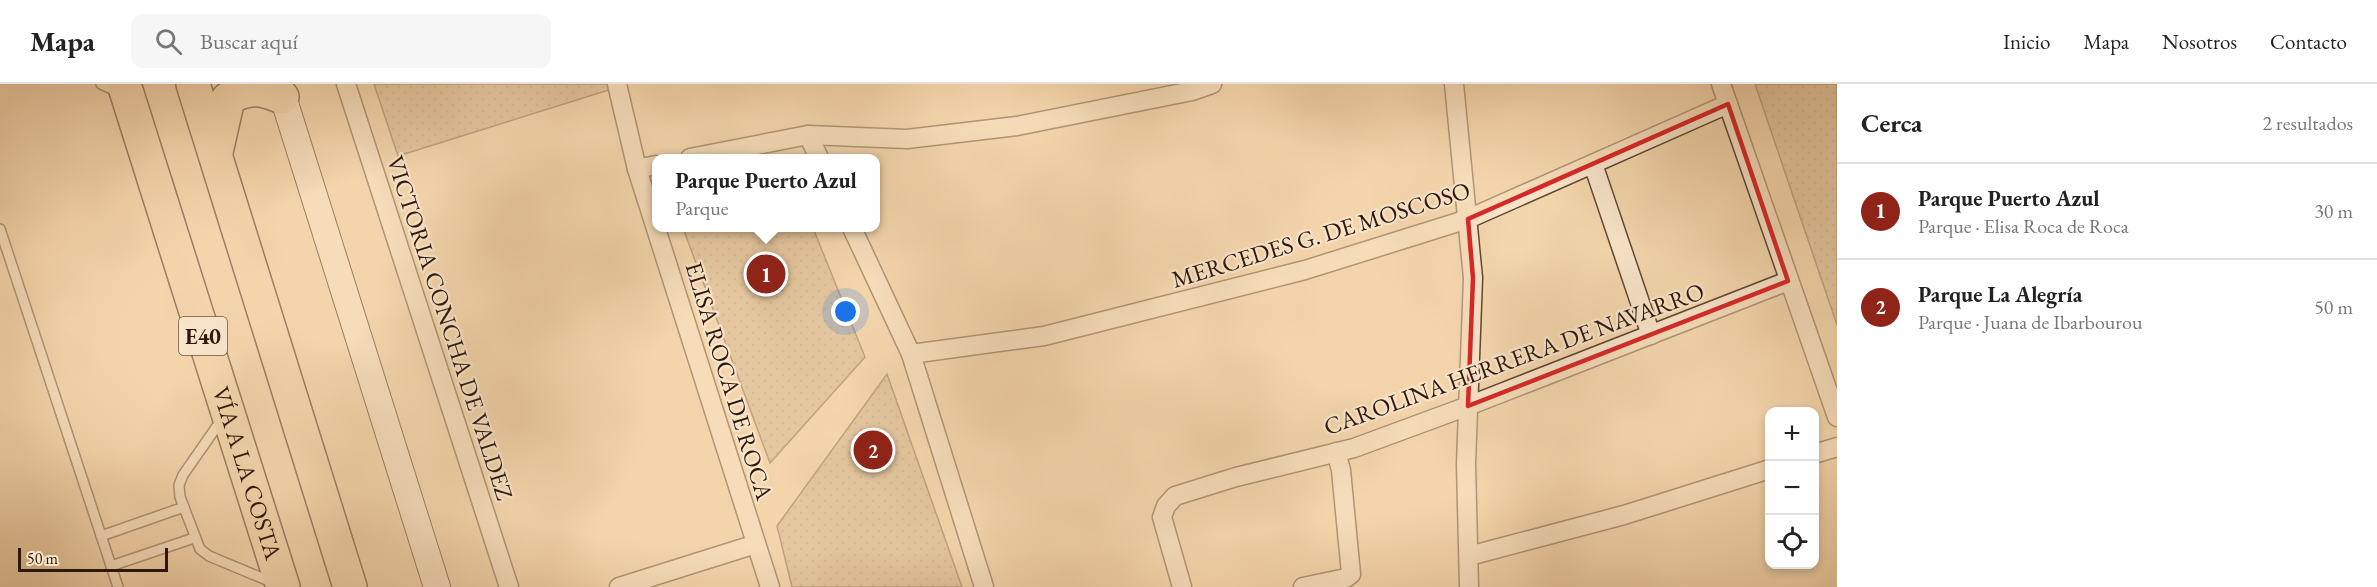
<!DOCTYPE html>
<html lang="es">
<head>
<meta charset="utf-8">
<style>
	body { margin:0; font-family:"EB Garamond",serif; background:#f6f6f6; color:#222 }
	.controls { position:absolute; right:18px; bottom:18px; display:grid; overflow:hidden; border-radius:12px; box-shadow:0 3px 9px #0003 }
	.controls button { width:54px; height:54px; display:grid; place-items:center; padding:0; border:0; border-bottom:2px solid #e0e0e0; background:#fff; color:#222; font:30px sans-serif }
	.scale { position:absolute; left:18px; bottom:15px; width:150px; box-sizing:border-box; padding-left:6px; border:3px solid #2e170c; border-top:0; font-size:16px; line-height:21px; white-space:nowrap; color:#2e170c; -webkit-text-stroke:4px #f8e4c9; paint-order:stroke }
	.you { position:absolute; left:846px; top:228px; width:21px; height:21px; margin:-15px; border:4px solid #fff; border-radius:50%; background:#1a73e8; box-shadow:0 0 0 9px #1a73e833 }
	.badge { display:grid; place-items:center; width:39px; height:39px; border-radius:50%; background:#8f2418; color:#fff; font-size:20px; font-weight:700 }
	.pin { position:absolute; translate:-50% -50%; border:3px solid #fff; box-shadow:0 2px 6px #0006 }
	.popup { position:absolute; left:652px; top:70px; width:228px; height:78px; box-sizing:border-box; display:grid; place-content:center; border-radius:12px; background:#fff; filter:drop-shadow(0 2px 4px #0005); font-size:20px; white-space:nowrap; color:#767676 }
	.popup b { font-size:22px; color:#222 }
	.popup::after { content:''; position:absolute; left:50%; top:100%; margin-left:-12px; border:12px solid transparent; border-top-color:#fff }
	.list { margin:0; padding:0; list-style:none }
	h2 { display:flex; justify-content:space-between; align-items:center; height:78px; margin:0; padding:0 24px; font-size:26px }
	h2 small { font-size:20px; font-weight:400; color:#767676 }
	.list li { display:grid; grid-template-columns:39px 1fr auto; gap:18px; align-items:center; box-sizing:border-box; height:96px; padding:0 24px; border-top:2px solid #e0e0e0 }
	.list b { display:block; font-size:22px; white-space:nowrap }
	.list p { margin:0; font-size:20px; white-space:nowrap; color:#767676 }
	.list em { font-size:20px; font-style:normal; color:#767676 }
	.icon { flex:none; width:33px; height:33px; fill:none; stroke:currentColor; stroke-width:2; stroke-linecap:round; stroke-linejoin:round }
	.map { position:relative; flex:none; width:1837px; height:503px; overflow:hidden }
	header { display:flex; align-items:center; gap:36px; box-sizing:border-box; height:84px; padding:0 30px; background:#fff; border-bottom:2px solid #e0e0e0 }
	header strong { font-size:28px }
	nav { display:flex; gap:33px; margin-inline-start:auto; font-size:21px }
	.search { width:420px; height:54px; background:#f6f6f6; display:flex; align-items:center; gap:15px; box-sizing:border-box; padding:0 21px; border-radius:12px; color:#767676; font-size:22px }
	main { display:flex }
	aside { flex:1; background:#fff }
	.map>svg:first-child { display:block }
</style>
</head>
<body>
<header>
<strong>Mapa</strong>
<div class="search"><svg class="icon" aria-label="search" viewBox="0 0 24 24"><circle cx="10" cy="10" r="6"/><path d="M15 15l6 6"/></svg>Buscar aquí</div>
<nav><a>Inicio</a><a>Mapa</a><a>Nosotros</a><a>Contacto</a></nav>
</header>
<main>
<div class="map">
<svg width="1837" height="503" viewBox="0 0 1837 503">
	<defs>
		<pattern id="grass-dots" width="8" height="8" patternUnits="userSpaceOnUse" patternTransform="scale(1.5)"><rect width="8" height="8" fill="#d2b691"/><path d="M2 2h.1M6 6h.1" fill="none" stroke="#b59c7c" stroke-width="1.8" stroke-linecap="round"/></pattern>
	</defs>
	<rect width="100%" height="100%" fill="#f4d6ac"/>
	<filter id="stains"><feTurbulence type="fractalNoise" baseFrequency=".00333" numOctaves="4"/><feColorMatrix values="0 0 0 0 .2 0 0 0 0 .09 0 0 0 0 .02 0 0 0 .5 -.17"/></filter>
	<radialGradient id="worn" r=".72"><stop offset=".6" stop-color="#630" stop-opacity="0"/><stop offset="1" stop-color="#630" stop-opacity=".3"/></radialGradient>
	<!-- grass -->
	<g fill="url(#grass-dots)" stroke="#80664e" stroke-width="1.5">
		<path d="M374,0H611L612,5L398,72Z"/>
		<path d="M1755,0H1837V241Z"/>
		<path d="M683,144H813L865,273L770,379Z"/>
		<path d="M887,290L962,503H792L777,442Z"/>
	</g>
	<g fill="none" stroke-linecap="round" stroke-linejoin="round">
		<defs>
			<g id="lane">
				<path d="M101,0L118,8"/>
				<path d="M0,145L118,503"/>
				<path d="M222,335L183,391L179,401L180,413L200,465L209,472L274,499"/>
				<path d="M101,452L184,423"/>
				<path d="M111,482L194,454"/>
			</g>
			<g id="street">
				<path d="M346,0L509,503"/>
				<path d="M617,0L637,85L770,503"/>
				<path d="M1454,0L1473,194L1466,380L1469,503"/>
				<path d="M1721,0L1837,333"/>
				<path d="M808,51L819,74"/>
				<path d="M690,74L808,51L907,55L1017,42L1192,7L1212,0"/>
				<path d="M1593,80L1651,251"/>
				<path d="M637,85L656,81"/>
				<path d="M852,144L911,270L984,503"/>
				<path d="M911,270L1044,252L1305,186L1468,135L1728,20"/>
				<path d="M1814,370L1837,363"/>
				<path d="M1469,472L1624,431L1770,385"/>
				<path d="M619,503L756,460"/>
				<path d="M1182,503L1162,433L1166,422L1175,412L1236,393L1354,364L1468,322L1788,197"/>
				<path d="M1303,503L1346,494L1351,490L1341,386L1336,368"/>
			</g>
			<path id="secondary" d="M279,0L437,503"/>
			<g id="highway">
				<path id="s1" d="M124,0L283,503"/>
				<path d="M193,0L350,503"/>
				<path d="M216,68L228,15C247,2 262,4 282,13"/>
			</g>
		</defs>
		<!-- lane casing -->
		<use href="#lane" stroke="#604734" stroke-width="12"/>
		<!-- street casing -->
		<use href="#street" stroke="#604734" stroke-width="21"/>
		<!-- secondary casing -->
		<use href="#secondary" stroke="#2e170c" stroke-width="28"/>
		<!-- highway casing -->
		<use href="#highway" stroke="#2e170c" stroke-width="36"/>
		<!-- lane -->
		<use href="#lane" stroke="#f8e4c9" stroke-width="9"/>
		<!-- street -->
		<use href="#street" stroke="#f8e4c9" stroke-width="18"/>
		<!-- secondary -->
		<use href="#secondary" stroke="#f8e4c9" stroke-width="26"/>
		<!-- highway -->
		<use href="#highway" stroke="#f4d6ac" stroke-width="33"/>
	</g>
	<!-- marked area -->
	<path d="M0 0H1837V503H0ZM1728,20L1788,197L1468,322L1473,194L1468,135Z" fill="#f4d6ac" fill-opacity=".55" fill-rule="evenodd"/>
	<path fill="none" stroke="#d62828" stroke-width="4.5" stroke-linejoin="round" d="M1728,20L1788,197L1468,322L1473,194L1468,135Z"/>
	<g text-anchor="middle" stroke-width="4.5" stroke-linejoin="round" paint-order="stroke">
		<!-- shield labels -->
		<rect fill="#f8e4c9" stroke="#6b5445" stroke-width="1.5" x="179" y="233" width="48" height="38" rx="4.5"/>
		<g font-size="22" font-weight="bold" fill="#2e170c">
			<text x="203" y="260">E40</text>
		</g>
		<!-- street labels -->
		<g font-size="24" fill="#2e170c" stroke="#f8e4c9">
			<text transform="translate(1321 151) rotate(-17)" y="8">MERCEDES G. DE MOSCOSO</text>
			<text transform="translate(450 244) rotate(72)" y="8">VICTORIA CONCHA DE VALDEZ</text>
			<text transform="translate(1514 275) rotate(-20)" y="8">CAROLINA HERRERA DE NAVARRO</text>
			<text transform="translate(729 297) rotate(73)" y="8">ELISA ROCA DE ROCA</text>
			<text dy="8" stroke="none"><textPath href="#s1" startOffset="408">VÍA A LA COSTA</textPath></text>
		</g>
	</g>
	<rect width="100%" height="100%" filter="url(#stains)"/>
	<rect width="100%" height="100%" fill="url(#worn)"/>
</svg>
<div class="controls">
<button>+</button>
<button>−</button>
<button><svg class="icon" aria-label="locate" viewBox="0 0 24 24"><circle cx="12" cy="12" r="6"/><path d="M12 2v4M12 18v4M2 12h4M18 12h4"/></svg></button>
</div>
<div class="scale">50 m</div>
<div class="you"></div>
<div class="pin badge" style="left:766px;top:190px">1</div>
<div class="popup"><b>Parque Puerto Azul</b>Parque</div>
<div class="pin badge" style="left:873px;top:366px">2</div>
</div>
<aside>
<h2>Cerca<small>2 resultados</small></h2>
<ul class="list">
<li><span class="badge">1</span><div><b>Parque Puerto Azul</b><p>Parque · Elisa Roca de Roca</p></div><em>30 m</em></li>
<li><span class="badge">2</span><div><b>Parque La Alegría</b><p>Parque · Juana de Ibarbourou</p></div><em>50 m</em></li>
</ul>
</aside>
</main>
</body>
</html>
